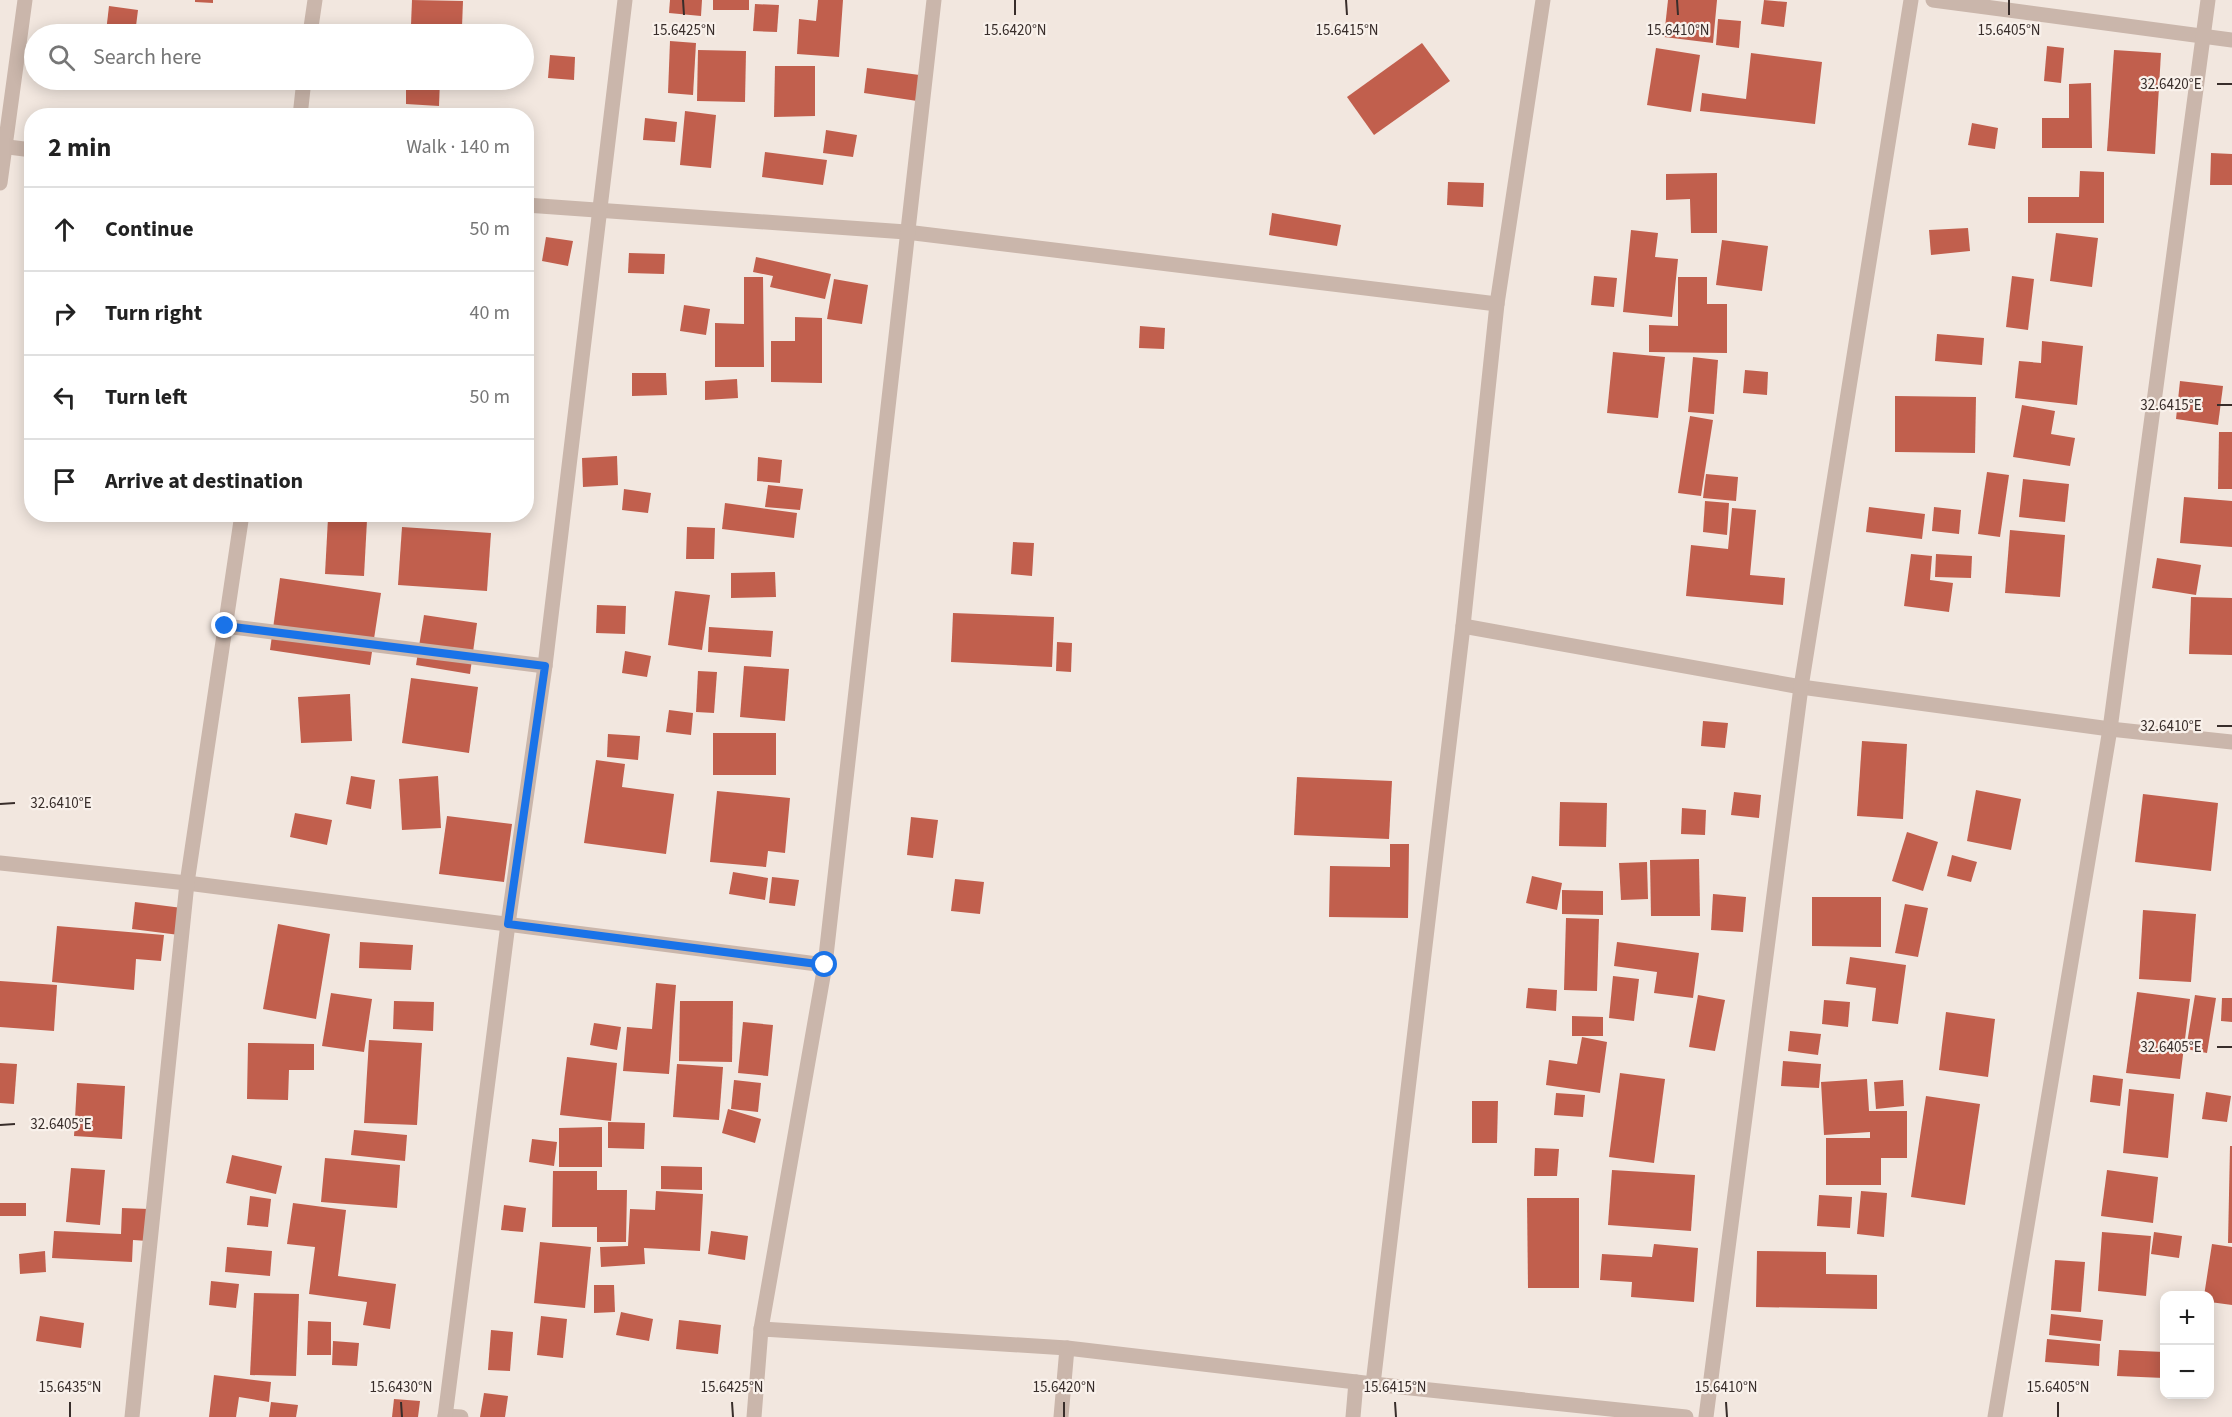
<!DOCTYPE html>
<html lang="en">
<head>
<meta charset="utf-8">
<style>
	body { margin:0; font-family:"Source Sans 3",sans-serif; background:#f6f6f6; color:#222 }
	.controls { position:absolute; right:18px; bottom:18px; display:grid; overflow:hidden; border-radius:12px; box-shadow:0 3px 15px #0003 }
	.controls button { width:54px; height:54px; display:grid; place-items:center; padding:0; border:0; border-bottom:2px solid #e0e0e0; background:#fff; color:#222; font:30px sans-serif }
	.stop { position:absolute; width:18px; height:18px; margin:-14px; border:4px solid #1a73e8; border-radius:50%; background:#fff }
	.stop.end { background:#1a73e8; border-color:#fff; box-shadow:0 2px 6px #0008 }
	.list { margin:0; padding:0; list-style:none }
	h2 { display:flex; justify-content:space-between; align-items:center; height:78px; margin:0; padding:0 24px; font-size:26px }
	h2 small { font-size:20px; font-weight:400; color:#767676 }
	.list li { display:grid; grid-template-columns:39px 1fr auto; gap:18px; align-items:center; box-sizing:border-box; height:84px; padding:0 24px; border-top:2px solid #e0e0e0 }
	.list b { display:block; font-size:22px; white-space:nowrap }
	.list em { font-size:20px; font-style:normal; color:#767676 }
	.icon { flex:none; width:33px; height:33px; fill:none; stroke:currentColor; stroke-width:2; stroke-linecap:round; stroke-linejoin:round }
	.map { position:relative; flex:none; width:2232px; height:1417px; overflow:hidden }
	.search { position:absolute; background:#fff; box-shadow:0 3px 15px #0003; left:24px; top:24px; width:510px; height:66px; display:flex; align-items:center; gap:15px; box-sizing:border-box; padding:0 21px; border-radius:33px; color:#767676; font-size:22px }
	.panel { position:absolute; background:#fff; box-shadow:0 3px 15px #0003; left:24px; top:108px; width:510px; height:414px; border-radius:24px }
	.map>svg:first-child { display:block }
</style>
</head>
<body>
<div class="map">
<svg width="2232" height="1417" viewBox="0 0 2232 1417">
	<rect width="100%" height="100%" fill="#f2e7df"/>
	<!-- building -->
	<g fill="#c15f4d">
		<path d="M195,0H213V3L195,2Z"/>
		<path d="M412,0L463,1L462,27L411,25Z"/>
		<path d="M670,0H702L701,16L669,13Z"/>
		<rect x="713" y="0" width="36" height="10"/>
		<path d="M818,0H843L839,57L797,54L799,19L816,21Z"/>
		<path d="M1668,0H1717L1713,43L1664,37Z"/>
		<path d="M1764,0L1787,2L1784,27L1761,24Z"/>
		<path d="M755,4L779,5L777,32L753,31Z"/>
		<path d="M109,6L138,10L135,34L106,32Z"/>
		<path d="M1718,19L1741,21L1739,48L1716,45Z"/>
		<path d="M365,31L412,33V34H365Z"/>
		<path d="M670,41L696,43L693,95L668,93Z"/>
		<path d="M1422,43L1450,81L1374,135L1347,97Z"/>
		<path d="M2047,46L2064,48L2061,83L2044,81Z"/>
		<path d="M1656,48L1700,55L1691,112L1647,105Z"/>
		<path d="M698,50L746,51L745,102L697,101Z"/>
		<path d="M2114,50L2161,53L2155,154L2107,151Z"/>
		<path d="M1751,53L1822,62L1815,124L1700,111L1702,93L1746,99Z"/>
		<path d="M550,55L575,57L574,80L548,78Z"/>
		<path d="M775,66H815V116L774,117Z"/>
		<path d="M867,68L927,76L924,102L864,93Z"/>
		<path d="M406,80H440L439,106L406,104Z"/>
		<path d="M2091,83L2092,148H2042V118H2069V84Z"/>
		<path d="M685,111L716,115L711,168L680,165Z"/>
		<path d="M645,118L677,122L675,142L643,140Z"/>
		<path d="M1972,123L1998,128L1995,149L1968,145Z"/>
		<path d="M826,130L857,135L853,157L823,153Z"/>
		<path d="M765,152L827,160L823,185L762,177Z"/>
		<path d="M2211,153L2232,154V185H2210Z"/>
		<path d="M2080,171L2104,172V223H2028V197H2079Z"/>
		<path d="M1717,173V233H1691L1690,199L1666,200V174Z"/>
		<path d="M1448,182L1484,183L1483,207L1447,205Z"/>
		<path d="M1272,213L1341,225L1337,246L1269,235Z"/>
		<path d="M1968,228L1970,251L1931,255L1929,230Z"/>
		<path d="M1631,230L1658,233L1655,257L1678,259L1672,317L1623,312Z"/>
		<path d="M2056,233L2098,238L2092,287L2050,281Z"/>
		<path d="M546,237L573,241L568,266L542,261Z"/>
		<path d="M1722,240L1768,246L1762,291L1716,285Z"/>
		<path d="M629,253L665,254L664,274L628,273Z"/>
		<path d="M756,257L831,274L825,299L770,287L773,276L753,272Z"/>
		<path d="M526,264L532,265L528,312H526Z"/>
		<path d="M1594,276L1617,278L1614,307L1591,305Z"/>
		<path d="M2012,276L2034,279L2028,330L2006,327Z"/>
		<path d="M744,277H763L764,367H715V323L744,324Z"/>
		<path d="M1678,277H1707V304H1727V353L1649,352V325L1678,326Z"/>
		<path d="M834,279L868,285L862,324L827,319Z"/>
		<path d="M684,305L710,309L706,335L680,331Z"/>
		<path d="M795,317L822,318V383L771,382V341H795Z"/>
		<path d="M1140,326L1165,328L1164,349L1139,348Z"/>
		<path d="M1937,334L1984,338L1982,365L1935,361Z"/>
		<path d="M2042,341L2083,346L2077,405L2015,398L2019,361L2041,363Z"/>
		<path d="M1613,352L1665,357L1658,418L1607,413Z"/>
		<path d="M1693,357L1718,360L1714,414L1688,412Z"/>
		<path d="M1745,370L1768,372L1767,395L1743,393Z"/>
		<path d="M632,373H666L667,395L632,396Z"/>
		<path d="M737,379L738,398L705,400V381Z"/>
		<path d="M2180,381L2223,386L2218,425L2176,419Z"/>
		<path d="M1895,396L1976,397L1975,453L1895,452Z"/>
		<path d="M2022,405L2055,411L2051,434L2075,438L2070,466L2013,457Z"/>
		<path d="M1690,416L1713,420L1701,496L1678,493Z"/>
		<path d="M2219,432H2232V489H2218Z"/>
		<path d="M617,456L618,485L583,487L582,458Z"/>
		<path d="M758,457L782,460L780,483L757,481Z"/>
		<path d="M1987,472L2009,475L2000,537L1978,534Z"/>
		<path d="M1706,474L1738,477L1736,501L1703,498Z"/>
		<path d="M2023,479L2069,484L2065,522L2019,517Z"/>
		<path d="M768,485L803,489L800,510L765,507Z"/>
		<path d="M624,489L651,493L648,513L622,510Z"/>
		<path d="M2184,497L2232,501V547L2180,543Z"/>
		<path d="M1705,501L1729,503L1727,535L1703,532Z"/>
		<path d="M725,503L797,513L794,538L722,529Z"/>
		<path d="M1869,507L1925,514L1922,539L1866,532Z"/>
		<path d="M1934,507L1961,510L1959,534L1932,531Z"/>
		<path d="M1732,508L1756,510L1750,575L1785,578L1783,605L1686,596L1691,545L1728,549Z"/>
		<path d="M328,518L367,520L364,576L325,574Z"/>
		<path d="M402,527L491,533L487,591L398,585Z"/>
		<path d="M687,527L715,528L714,559H686Z"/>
		<path d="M2010,530L2065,535L2060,597L2005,593Z"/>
		<path d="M1013,542L1034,543L1032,576L1011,574Z"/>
		<path d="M1911,554L1932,556L1930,580L1953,583L1949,612L1904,606Z"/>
		<path d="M1936,554L1972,556L1971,578L1935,577Z"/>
		<path d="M2157,558L2201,565L2196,595L2152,588Z"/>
		<path d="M775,572L776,597L731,598V573Z"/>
		<path d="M280,578L381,593L370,665L270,650Z"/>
		<path d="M675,591L710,595L702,650L668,645Z"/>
		<path d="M2191,597L2232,598V655L2189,654Z"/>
		<path d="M597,605L626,606L625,634L596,633Z"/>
		<path d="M953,613L1054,617L1052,667L951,662Z"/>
		<path d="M424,615L477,623L470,674L416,665Z"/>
		<path d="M709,627L773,631L771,657L708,652Z"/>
		<path d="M1057,642L1072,643L1071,672L1056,671Z"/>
		<path d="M625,651L651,656L647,677L622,673Z"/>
		<path d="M744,666L789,669L785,721L740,717Z"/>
		<path d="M698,671L717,672L714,713L696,712Z"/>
		<path d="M411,678L478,687L469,753L402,743Z"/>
		<path d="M350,694L352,741L301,743L298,697Z"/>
		<path d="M669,710L693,713L691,735L666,732Z"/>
		<path d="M1703,721L1728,723L1725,748L1701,746Z"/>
		<rect x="713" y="733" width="63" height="42"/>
		<path d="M608,734L640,736L638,760L607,757Z"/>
		<path d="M1862,741L1907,744L1903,819L1857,816Z"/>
		<path d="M596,760L625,764L622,787L674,794L666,854L584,843Z"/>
		<path d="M351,776L375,780L371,809L346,804Z"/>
		<path d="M438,776L441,828L402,830L399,779Z"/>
		<path d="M1297,777L1392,781L1389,839L1294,835Z"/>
		<path d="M1976,790L2021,799L2011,850L1967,841Z"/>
		<path d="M717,791L790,798L785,853L768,851L766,867L710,862Z"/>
		<path d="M1734,792L1761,795L1759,818L1731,815Z"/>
		<path d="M2143,794L2218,803L2211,871L2135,862Z"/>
		<path d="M1560,802L1607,803L1606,847L1559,846Z"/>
		<path d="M1682,808L1706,810L1705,835L1681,834Z"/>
		<path d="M295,813L332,820L327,845L290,837Z"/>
		<path d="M447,816L512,824L504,882L439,874Z"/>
		<path d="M911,817L938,820L933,858L907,855Z"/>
		<path d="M1907,832L1938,842L1923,891L1892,881Z"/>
		<path d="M1390,844H1409L1408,918L1329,917L1330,866L1390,867Z"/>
		<path d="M1952,855L1977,862L1971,882L1947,876Z"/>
		<path d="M1699,859L1700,916H1651L1650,860Z"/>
		<path d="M1647,862L1648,899L1621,900L1619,863Z"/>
		<path d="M733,872L768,878L765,900L729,894Z"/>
		<path d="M1532,876L1562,883L1557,910L1526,903Z"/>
		<path d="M772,877L799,880L795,906L769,903Z"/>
		<path d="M955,879L984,882L980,914L951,911Z"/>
		<path d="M1562,890L1603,891V915L1562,914Z"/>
		<path d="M1713,894L1746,897L1743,932L1711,930Z"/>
		<path d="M1812,897H1881V947L1812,946Z"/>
		<path d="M135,902L190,909L187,936L132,929Z"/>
		<path d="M1905,904L1928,908L1918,957L1895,953Z"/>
		<path d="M2143,910L2196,914L2191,982L2139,979Z"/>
		<path d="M1566,918L1599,919L1597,991L1564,990Z"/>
		<path d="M278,924L330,934L316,1019L263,1009Z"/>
		<path d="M57,926L164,935L161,961L136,959L134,990L52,982Z"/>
		<path d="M360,942L413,945L411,970L359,968Z"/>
		<path d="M1617,942L1699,953L1693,998L1654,993L1657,972L1614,966Z"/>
		<path d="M1850,957L1906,965L1898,1024L1872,1021L1876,988L1846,984Z"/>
		<path d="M1613,976L1639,979L1634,1021L1609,1018Z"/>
		<path d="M0,981L57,985L54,1031L0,1027Z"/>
		<path d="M656,983L676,985L669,1074L623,1071L627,1027L652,1029Z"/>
		<path d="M1528,988L1557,990L1556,1011L1526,1008Z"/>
		<path d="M2137,992L2190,999L2180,1079L2126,1073Z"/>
		<path d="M331,993L372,999L364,1052L322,1046Z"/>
		<path d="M1698,995L1725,1000L1715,1051L1689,1047Z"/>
		<path d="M2195,995L2216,998L2207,1053L2186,1049Z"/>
		<path d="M2222,998H2232V1022L2221,1021Z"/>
		<path d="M1824,1000L1850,1002L1848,1027L1822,1024Z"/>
		<path d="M394,1001L434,1002L433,1031L393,1029Z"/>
		<path d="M680,1001H733L732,1062L679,1061Z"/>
		<path d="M1946,1012L1995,1019L1988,1077L1939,1070Z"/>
		<path d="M1572,1016L1603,1017V1036H1572Z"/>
		<path d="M743,1022L773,1025L768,1076L738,1073Z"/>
		<path d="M594,1023L621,1027L617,1050L590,1045Z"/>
		<path d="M1790,1031L1821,1034L1818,1055L1788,1051Z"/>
		<path d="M1582,1037L1607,1042L1600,1093L1546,1085L1549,1060L1577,1064Z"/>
		<path d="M369,1040L422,1043L417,1125L364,1123Z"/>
		<path d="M248,1043L314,1044V1070H289L288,1100L247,1099Z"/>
		<path d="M567,1057L617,1063L611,1121L560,1115Z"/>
		<path d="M1783,1061L1821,1064L1819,1088L1781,1086Z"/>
		<path d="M0,1063L17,1064L14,1104L0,1103Z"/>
		<path d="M677,1064L723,1067L719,1120L673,1117Z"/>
		<path d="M1620,1073L1665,1079L1654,1163L1609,1157Z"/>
		<path d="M2093,1075L2123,1079L2120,1106L2090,1102Z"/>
		<path d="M1867,1079L1869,1111H1907V1158H1881V1185H1826V1138H1870V1132L1824,1135L1821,1082Z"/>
		<path d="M734,1080L761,1083L758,1112L731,1109Z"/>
		<path d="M1903,1080L1904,1106L1876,1109L1874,1082Z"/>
		<path d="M77,1083L125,1086L122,1139L74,1136Z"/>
		<path d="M2129,1089L2174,1094L2168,1158L2123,1153Z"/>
		<path d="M2206,1092L2231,1096L2227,1122L2202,1119Z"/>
		<path d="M1556,1093L1585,1095L1583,1117L1554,1115Z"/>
		<path d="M1926,1096L1980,1104L1965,1205L1911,1197Z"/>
		<path d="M1472,1101H1498L1497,1143H1472Z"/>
		<path d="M728,1109L761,1119L755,1143L722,1133Z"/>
		<path d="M608,1122L645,1123L644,1149L608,1148Z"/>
		<path d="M602,1127V1167H559V1128Z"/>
		<path d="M354,1130L407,1135L405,1161L351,1155Z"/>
		<path d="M532,1139L557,1142L554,1166L529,1162Z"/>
		<path d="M2230,1146H2232V1243H2228Z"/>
		<path d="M1535,1148L1559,1149L1557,1176H1534Z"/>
		<path d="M232,1155L282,1166L276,1194L226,1183Z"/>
		<path d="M325,1158L400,1165L397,1208L321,1202Z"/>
		<path d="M661,1166L702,1167V1190L661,1189Z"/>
		<path d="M71,1168L105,1170L100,1225L66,1222Z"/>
		<path d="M1612,1170L1695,1175L1691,1231L1608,1225Z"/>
		<path d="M2107,1170L2158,1177L2153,1223L2101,1216Z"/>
		<path d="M553,1171H597V1190H627L626,1242H597V1227H552Z"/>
		<path d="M656,1191L703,1194L700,1251L644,1248L645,1264L601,1267L600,1247L628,1246L630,1209L655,1210Z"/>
		<path d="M1861,1191L1887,1193L1884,1237L1857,1234Z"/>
		<path d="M1819,1195L1852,1197L1850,1228L1817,1226Z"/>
		<path d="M250,1196L271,1199L268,1227L247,1225Z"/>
		<path d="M1527,1198H1579V1288H1528Z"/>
		<rect x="0" y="1203" width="26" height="13"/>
		<path d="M293,1203L346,1210L338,1276L396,1284L390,1329L363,1325L367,1302L309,1294L315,1247L287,1244Z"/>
		<path d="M504,1205L526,1208L523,1232L501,1230Z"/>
		<path d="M122,1208L149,1209L148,1241L133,1240L132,1262L52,1258L54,1231L121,1234Z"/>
		<path d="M711,1231L748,1236L745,1260L708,1254Z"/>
		<path d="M2102,1232L2151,1236L2146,1296L2098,1291Z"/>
		<path d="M2154,1232L2182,1236L2179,1258L2151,1254Z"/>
		<path d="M540,1242L591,1247L585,1308L534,1303Z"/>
		<path d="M1654,1244L1698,1248L1694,1302L1631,1297L1632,1282L1600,1280L1602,1254L1652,1257Z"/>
		<path d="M2212,1244L2232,1247V1305L2210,1302V1296H2204Z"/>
		<path d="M227,1247L272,1251L270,1276L225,1272Z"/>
		<path d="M45,1251L46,1272L20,1274L19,1254Z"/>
		<path d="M1757,1251L1826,1252V1274L1877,1275V1309L1756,1307Z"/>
		<path d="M2055,1260L2085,1262L2081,1312L2051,1310Z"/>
		<path d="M211,1281L239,1284L236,1308L209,1305Z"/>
		<path d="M594,1285H614L615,1312L594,1313Z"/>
		<path d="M254,1293L299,1294L296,1376L250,1375Z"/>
		<path d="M621,1312L653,1319L649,1341L616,1335Z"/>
		<path d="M2051,1314L2103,1320L2101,1341L2049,1335Z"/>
		<path d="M40,1316L84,1323L81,1348L36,1341Z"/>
		<path d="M541,1316L567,1319L563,1358L537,1355Z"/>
		<path d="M679,1320L721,1325L718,1354L676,1349Z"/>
		<path d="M308,1321L331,1322V1355H307Z"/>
		<path d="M491,1330L513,1332L510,1371L488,1370Z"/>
		<path d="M2047,1339L2100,1344L2099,1366L2045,1362Z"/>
		<path d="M333,1341L359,1343L357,1366L332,1365Z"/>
		<path d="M2119,1350L2164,1352V1378L2117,1376Z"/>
		<path d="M214,1375L271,1382L269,1402L239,1397L236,1417H209Z"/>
		<path d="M484,1393L508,1396L505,1417H480Z"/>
		<path d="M394,1399L420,1401L418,1417H392Z"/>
		<path d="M271,1402L298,1405L296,1417H269Z"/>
	</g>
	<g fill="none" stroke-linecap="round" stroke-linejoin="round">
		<!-- minor -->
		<g stroke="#cab6ab" stroke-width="15">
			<path d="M1933,0L2232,40"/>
			<path d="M310,34L315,0"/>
			<path d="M300,116L304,80"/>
			<path d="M0,146L32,150"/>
			<path d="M0,183L25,0"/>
			<path d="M526,205L906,232L1497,304"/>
			<path d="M225,626L545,666"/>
			<path d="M1463,626L1801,687L2110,729L2232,742"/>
			<path d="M0,863L187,883L825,965"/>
			<path d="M761,1329L825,965L934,0"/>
			<path d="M1373,1384L1463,626L1497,304L1543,0"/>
			<path d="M445,1416L461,1417"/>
			<path d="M132,1417L187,883L242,514"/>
			<path d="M445,1417L508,924L545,666L625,0"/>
			<path d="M754,1417L761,1329L1067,1348L1373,1384L1686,1417"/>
			<path d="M1061,1417L1067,1348"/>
			<path d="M1353,1417L1356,1382"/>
			<path d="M1706,1417L1801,687L1911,0"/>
			<path d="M1995,1417L2110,729L2208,0"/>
		</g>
	</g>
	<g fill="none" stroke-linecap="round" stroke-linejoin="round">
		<!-- route -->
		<path stroke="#1a73e8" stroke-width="8" d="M225,626L545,666L508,924L825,965"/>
	</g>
	<!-- ticks -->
	<path fill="none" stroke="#382d2a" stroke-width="2" d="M683,0L684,15M1015,0V15M1346,0L1347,15M1677,0L1678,15M2009,0V15M2217,84H2232M2217,405H2232M2217,726H2232M0,804L15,803M2217,1047H2232M0,1125L15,1124M70,1402V1417M401,1402L402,1417M732,1402L733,1417M1064,1402V1417M1395,1402L1396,1417M1726,1402L1727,1417M2058,1402V1417"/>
	<g font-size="15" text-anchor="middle" fill="#382d2a" stroke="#f9f1eb" stroke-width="4.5" stroke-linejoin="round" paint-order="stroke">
		<text x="684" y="35">15.6425°N</text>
		<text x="1015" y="35">15.6420°N</text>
		<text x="1347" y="35">15.6415°N</text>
		<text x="1678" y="35">15.6410°N</text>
		<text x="2009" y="35">15.6405°N</text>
		<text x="2171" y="89">32.6420°E</text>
		<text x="2171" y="410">32.6415°E</text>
		<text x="2171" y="731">32.6410°E</text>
		<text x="61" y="808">32.6410°E</text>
		<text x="2171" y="1052">32.6405°E</text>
		<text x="61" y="1129">32.6405°E</text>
		<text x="70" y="1392">15.6435°N</text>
		<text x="401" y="1392">15.6430°N</text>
		<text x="732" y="1392">15.6425°N</text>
		<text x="1064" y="1392">15.6420°N</text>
		<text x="1395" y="1392">15.6415°N</text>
		<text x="1726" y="1392">15.6410°N</text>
		<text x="2058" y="1392">15.6405°N</text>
	</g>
</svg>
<div class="controls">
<button>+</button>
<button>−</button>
</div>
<div class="stop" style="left:825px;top:965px"></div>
<div class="stop end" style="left:225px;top:626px"></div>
<div class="search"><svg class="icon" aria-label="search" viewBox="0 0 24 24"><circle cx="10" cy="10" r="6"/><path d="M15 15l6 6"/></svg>Search here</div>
<section class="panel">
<h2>2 min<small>Walk · 140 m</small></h2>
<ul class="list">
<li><svg class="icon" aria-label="ahead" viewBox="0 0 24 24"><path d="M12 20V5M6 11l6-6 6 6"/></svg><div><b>Continue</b></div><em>50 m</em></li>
<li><svg class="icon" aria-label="right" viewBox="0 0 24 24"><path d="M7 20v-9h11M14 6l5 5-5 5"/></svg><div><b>Turn right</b></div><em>40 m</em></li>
<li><svg class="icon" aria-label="left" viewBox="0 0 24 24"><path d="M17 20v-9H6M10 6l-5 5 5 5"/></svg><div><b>Turn left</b></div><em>50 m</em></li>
<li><svg class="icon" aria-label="arrive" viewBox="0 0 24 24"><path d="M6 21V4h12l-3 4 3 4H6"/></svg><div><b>Arrive at destination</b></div></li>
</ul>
</section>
</div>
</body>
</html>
